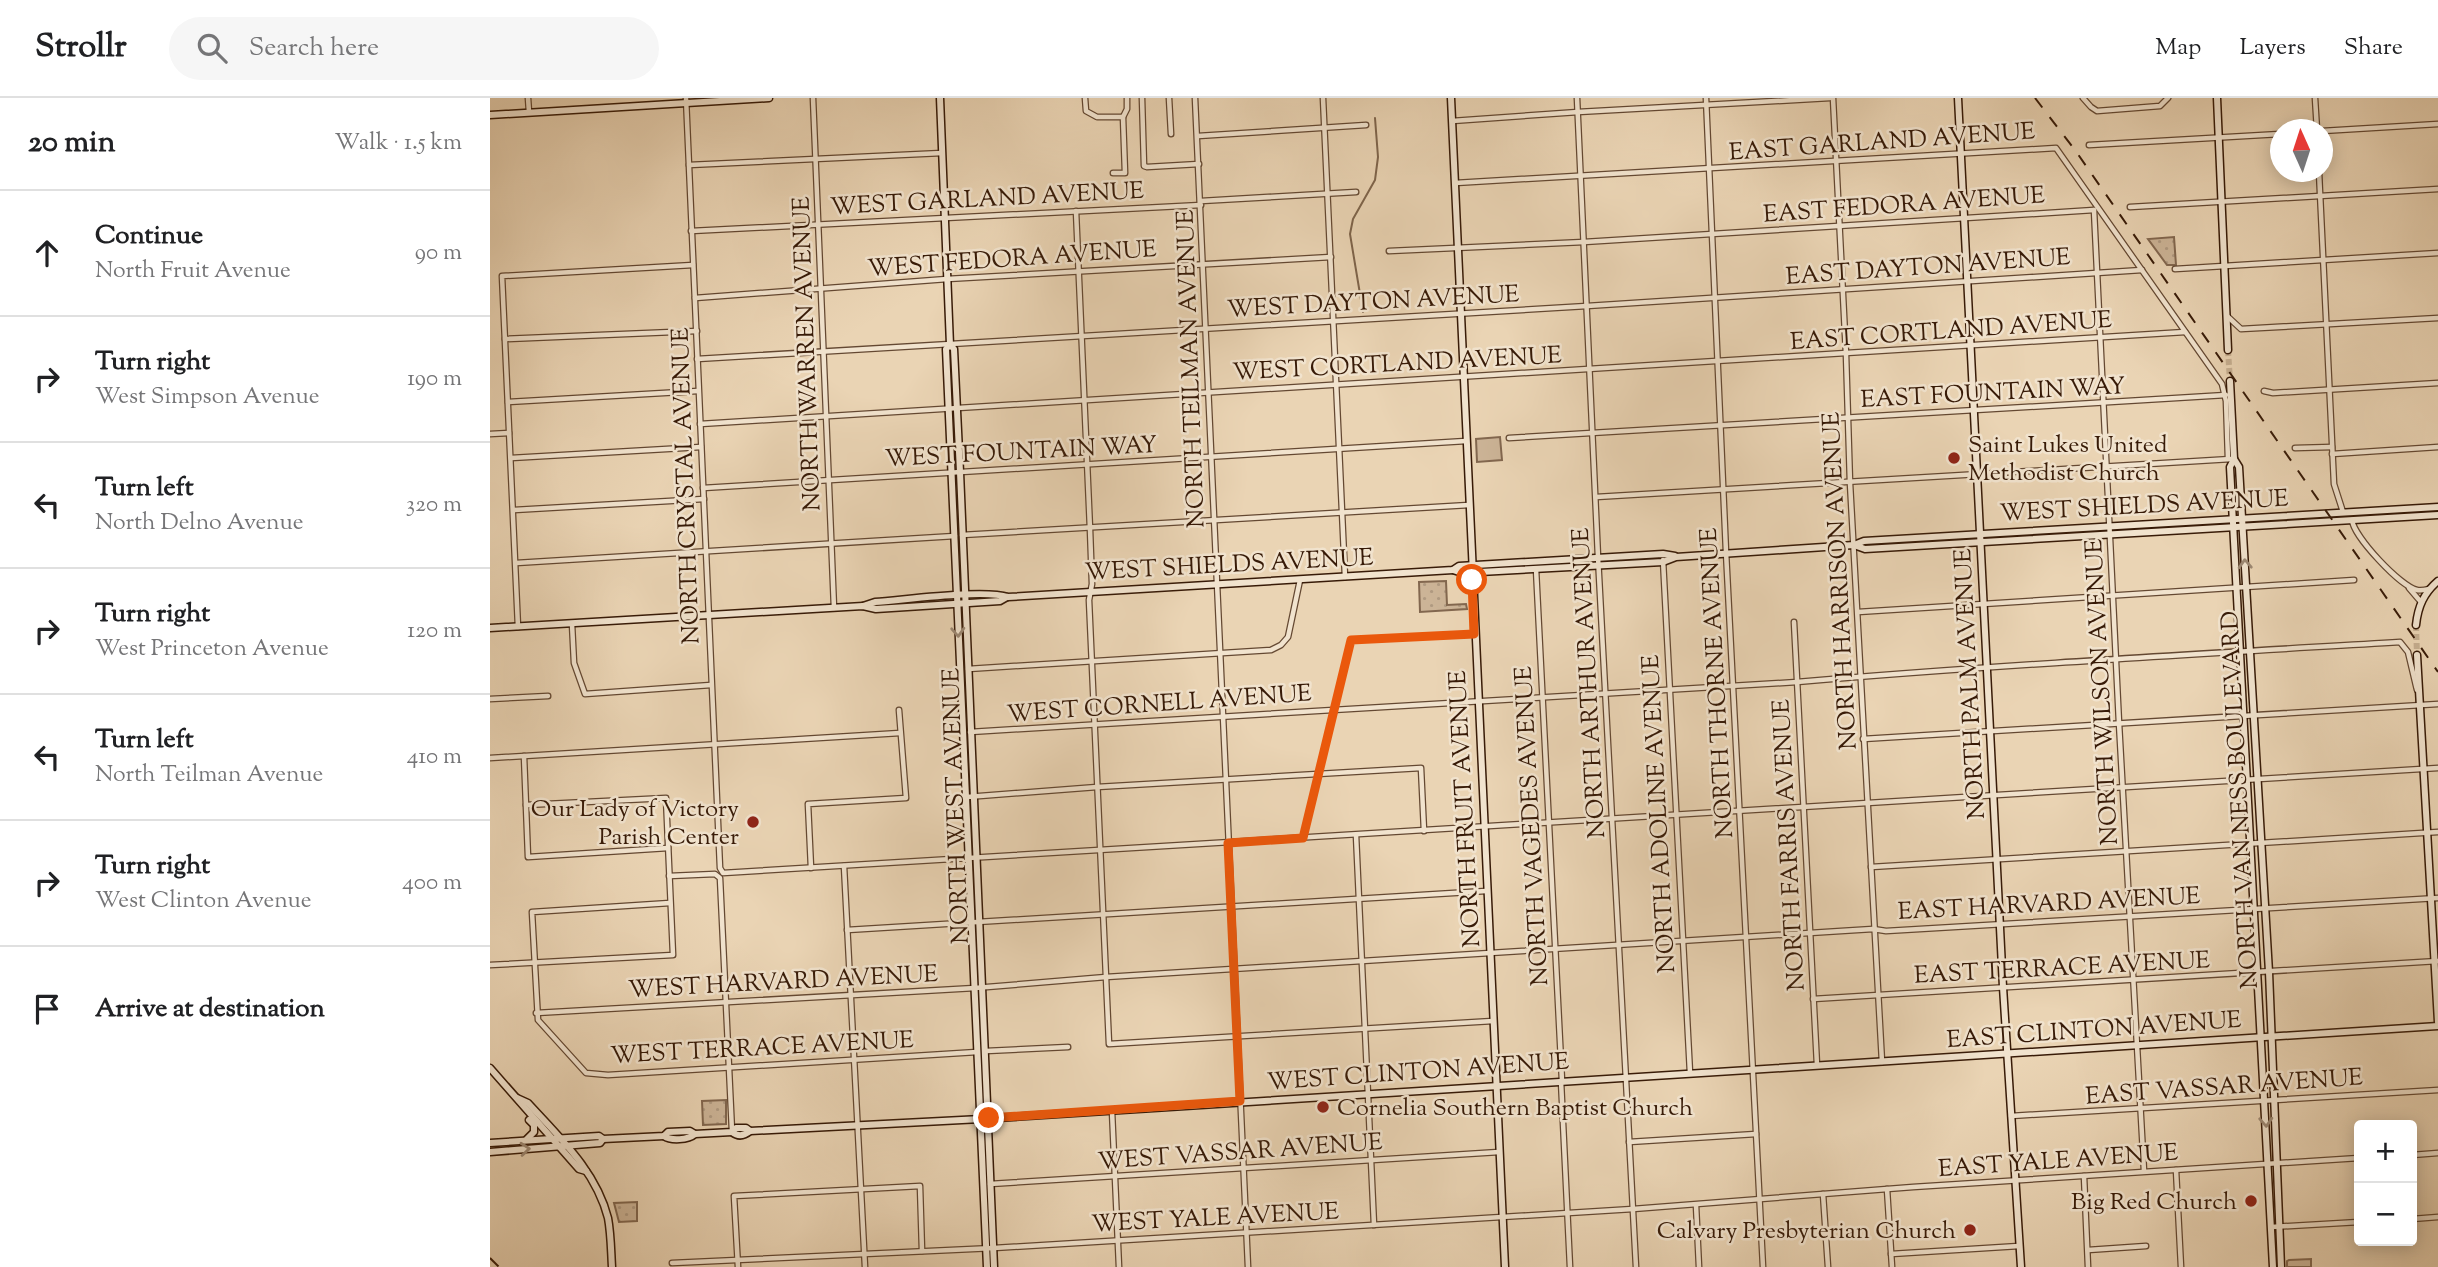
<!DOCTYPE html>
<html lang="en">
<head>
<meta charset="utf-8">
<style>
	body { margin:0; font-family:"Sorts Mill Goudy",serif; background:#f6f6f6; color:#202124 }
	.controls { position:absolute; right:21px; bottom:21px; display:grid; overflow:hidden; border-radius:7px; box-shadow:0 4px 18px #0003 }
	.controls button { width:63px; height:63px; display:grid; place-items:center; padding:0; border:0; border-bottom:2px solid #e0e0e0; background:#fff; color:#202124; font:35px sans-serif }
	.compass { position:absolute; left:1780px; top:21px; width:63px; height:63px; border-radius:50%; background:#fff; box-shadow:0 4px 18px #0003; rotate:357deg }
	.stop { position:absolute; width:21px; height:21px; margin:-16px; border:5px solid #ea580c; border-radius:50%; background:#fff }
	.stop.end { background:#ea580c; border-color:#fff; box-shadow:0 2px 7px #0008 }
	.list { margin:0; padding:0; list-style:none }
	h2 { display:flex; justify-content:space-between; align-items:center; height:91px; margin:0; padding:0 28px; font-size:30px }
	h2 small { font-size:23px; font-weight:400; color:#757577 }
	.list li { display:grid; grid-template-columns:46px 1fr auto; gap:21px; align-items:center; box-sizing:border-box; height:126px; padding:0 28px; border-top:2px solid #e0e0e0 }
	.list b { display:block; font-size:26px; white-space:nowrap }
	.list p { margin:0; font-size:23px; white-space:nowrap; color:#757577 }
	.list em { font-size:23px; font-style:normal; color:#757577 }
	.icon { flex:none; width:38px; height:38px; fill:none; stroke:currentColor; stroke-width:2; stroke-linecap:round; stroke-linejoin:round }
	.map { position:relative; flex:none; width:1948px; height:1169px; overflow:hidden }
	header { display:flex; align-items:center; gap:42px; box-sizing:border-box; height:98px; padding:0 35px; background:#fff; border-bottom:2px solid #e0e0e0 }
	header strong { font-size:33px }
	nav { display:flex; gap:38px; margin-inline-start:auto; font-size:24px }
	.search { width:490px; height:63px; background:#f6f6f6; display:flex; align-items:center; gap:18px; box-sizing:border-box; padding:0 24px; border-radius:38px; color:#757577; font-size:26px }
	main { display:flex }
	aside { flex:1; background:#fff }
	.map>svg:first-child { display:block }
</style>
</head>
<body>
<header>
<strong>Strollr</strong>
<div class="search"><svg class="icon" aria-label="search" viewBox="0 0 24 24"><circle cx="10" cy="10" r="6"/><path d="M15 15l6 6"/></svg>Search here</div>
<nav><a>Map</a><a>Layers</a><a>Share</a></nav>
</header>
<main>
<aside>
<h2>20 min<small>Walk · 1.5 km</small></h2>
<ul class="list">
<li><svg class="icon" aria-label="ahead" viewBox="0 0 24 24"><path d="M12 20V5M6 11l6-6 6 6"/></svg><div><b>Continue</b><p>North Fruit Avenue</p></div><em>90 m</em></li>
<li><svg class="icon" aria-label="right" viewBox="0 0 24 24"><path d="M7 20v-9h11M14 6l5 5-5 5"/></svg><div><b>Turn right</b><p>West Simpson Avenue</p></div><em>190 m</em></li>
<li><svg class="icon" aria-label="left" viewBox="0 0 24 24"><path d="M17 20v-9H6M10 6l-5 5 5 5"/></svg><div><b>Turn left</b><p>North Delno Avenue</p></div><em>320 m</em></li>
<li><svg class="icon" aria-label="right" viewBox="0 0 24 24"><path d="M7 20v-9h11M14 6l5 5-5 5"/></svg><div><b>Turn right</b><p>West Princeton Avenue</p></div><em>120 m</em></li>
<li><svg class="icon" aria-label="left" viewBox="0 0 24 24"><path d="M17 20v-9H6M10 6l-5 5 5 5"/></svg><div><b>Turn left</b><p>North Teilman Avenue</p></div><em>410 m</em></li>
<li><svg class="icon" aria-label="right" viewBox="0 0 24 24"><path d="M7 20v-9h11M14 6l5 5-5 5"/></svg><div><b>Turn right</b><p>West Clinton Avenue</p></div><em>400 m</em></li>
<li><svg class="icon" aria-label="arrive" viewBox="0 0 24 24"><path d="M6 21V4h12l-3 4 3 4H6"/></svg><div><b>Arrive at destination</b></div></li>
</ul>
</aside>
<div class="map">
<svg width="1948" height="1169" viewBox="0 0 1948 1169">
	<defs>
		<pattern id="grass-dots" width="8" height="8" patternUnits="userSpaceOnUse" patternTransform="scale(1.75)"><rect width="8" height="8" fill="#ccb497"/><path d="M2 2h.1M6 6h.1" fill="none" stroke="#b09a81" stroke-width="1.8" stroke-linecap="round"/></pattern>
		<pattern id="park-crowns" width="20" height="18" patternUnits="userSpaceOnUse" patternTransform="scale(1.75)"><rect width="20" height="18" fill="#ccb497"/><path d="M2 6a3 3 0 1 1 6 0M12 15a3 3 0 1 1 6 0" fill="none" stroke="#b09a81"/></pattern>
	</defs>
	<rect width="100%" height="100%" fill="#ead4b4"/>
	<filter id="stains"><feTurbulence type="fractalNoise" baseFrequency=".00286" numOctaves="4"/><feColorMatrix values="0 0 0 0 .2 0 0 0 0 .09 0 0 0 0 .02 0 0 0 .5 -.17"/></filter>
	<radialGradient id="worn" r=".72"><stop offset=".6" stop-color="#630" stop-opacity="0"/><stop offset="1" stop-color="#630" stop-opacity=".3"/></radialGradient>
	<!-- grass -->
	<g fill="url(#grass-dots)" stroke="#82674f" stroke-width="2">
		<path d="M1684,139L1686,167H1677L1658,141Z"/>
		<path d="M956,483L957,507L976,506L977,511L930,514L929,484Z"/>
		<path d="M236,1002V1026L213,1027L212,1003Z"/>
		<path d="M147,1104V1123L129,1124L124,1105Z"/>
	</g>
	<!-- park -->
	<path fill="url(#park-crowns)" stroke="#82674f" stroke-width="2" d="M1821,1161V1169H1797V1163L1799,1162Z"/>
	<!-- pitch -->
	<path fill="#ccb497" stroke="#82674f" stroke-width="2" d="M1010,339L1012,362L987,364L986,341Z"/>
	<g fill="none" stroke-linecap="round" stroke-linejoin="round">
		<!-- stream -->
		<path stroke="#7e644b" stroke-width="2" d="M873,214L860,136L863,121L885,82L888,59L885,20"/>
		<!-- secondary-tunnel -->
		<g stroke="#c6af91" stroke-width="6" stroke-dasharray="6 3" stroke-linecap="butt">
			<path d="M1738,252L1740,283"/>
			<path d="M1926,527L1927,557"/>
		</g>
		<defs>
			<g id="street">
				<path d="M38,0L39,14"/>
				<path d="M196,0L230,770L233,775L1948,670"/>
				<path d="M323,0L344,510"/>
				<path d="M595,0L596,13L607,19H633"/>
				<path d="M652,0L654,68L657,69L709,66"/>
				<path d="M679,0L681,36"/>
				<path d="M705,0L758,1169"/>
				<path d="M833,0L855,479"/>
				<path d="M1087,0L1108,459L1146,1169"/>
				<path d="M1216,0L1236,454L1273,1169"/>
				<path d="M1343,0L1356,256L1360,385L1392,964"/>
				<path d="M1593,0L1601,9L1607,13L1670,8L1678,0"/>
				<path d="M1825,0L1827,32"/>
				<path d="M962,23L1088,14L1340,0"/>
				<path d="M1832,33L1948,26"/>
				<path d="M708,38L876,27"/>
				<path d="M1599,47L1790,36"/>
				<path d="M199,67L452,55"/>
				<path d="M1829,74L1844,386L1853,414"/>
				<path d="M623,75H635L633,19L637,11V0"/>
				<path d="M965,85L1566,50L1732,286L1736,303L1738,361"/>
				<path d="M711,103L866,94"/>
				<path d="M1640,109L1948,91"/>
				<path d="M1604,112L1629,625L1654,1073"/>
				<path d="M586,113L600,431L602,486L599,502L619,946L1003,923"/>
				<path d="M201,133L711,107"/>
				<path d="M899,153L1094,144L1604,112"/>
				<path d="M1685,171L1948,155"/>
				<path d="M205,200L457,181L841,159"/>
				<path d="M1737,218L1751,231L1948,220"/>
				<path d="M15,241L207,233"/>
				<path d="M207,261L1097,208L1652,172"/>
				<path d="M1774,293L1783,295L1948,285"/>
				<path d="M18,304L208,293"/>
				<path d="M210,326L1695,234"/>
				<path d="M0,336L19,335"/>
				<path d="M1019,340L1736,297"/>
				<path d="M1805,350L1842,349"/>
				<path d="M1842,356L1948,349"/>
				<path d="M21,360L211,349"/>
				<path d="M213,390L976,343"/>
				<path d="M1106,399L1741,361"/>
				<path d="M24,412L214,401"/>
				<path d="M1862,422C1864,439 1910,488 1927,492C1931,493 1935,492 1939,491"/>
				<path d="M472,437L979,407"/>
				<path d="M1173,462L1200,975"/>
				<path d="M26,465L465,438"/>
				<path d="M1046,471L1072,983"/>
				<path d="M1919,490L1931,504"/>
				<path d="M1368,514L1864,482"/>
				<path d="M1304,524L1327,967"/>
				<path d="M82,526L84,565L95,596L221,587"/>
				<path d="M28,529L12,178L203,167"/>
				<path d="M478,571L781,552L791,547L798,539L810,482"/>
				<path d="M0,601L58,598"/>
				<path d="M480,634L1307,584C1508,567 1709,556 1910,544L1918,554L1927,592"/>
				<path d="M1373,641L1948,606"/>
				<path d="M34,658L38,759L178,750"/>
				<path d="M0,660L410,635"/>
				<path d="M477,699L607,689L931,670L934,733"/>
				<path d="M866,737L884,1127"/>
				<path d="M813,740L861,542L984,536"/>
				<path d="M354,768L375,1169"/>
				<path d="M1381,769L1948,734"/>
				<path d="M321,770L318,706L416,700L409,612"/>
				<path d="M179,778L225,776L230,780L242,1033"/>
				<path d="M180,805L42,814L48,922L96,975L118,977L487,954"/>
				<path d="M357,832L996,793"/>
				<path d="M0,867L183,857L176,700L36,707"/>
				<path d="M1323,901L1948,863"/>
				<path d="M46,915L485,890L616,879L1351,833L1383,831L1396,833L1948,800"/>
				<path d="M496,953L578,949"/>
				<path d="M1071,983L1080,1169"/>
				<path d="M622,1013L629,1169"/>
				<path d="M1521,1018L1948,992"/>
				<path d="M1139,1044L1266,1036"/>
				<path d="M1922,1057L1948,1055"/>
				<path d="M1686,1072L1691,1169"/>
				<path d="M1594,1078L1598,1169"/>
				<path d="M500,1086L1009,1054"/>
				<path d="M1397,1091L1402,1169"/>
				<path d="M1333,1096L1338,1169"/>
				<path d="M1206,1107L1209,1169"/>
				<path d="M1922,1121L1948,1119"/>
				<path d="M1781,1129L1869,1124"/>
				<path d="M1598,1152L1656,1148"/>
				<path d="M1401,1156L1529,1148"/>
				<path d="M182,1165L504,1150L1143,1111L1423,1089L1869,1060"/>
				<path d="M248,1169L244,1098L430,1088L432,1153"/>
			</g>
			<g id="secondary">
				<path d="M450,0L460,247L456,251L497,1169"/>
				<path d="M961,0L1015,1169"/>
				<path d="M1468,0L1513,889L1531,1169"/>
				<path d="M1727,0L1738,252"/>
				<path d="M0,17L279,0"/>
				<path d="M460,247L464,251L470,374L504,1169"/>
				<path d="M1740,283L1744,361L1740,369L1783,1169"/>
				<path d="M1744,361L1749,369L1779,874L1791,1169"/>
				<path d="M1364,447L1375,451L1948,417"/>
				<path d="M963,472L972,475L1173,464L1186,459L1364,447L1374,443L1948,409"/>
				<path d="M373,508L385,504C415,502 494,491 518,499L963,472L969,468L1173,456L1185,458"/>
				<path d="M1926,527C1928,508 1934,495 1948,483"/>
				<path d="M0,530L373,508L386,511L510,503L517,499"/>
				<path d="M1927,557L1948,924"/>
				<path d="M0,970L89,1071L96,1073"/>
				<path d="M27,1000L38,1005C70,1040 106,1073 118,1120C121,1136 121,1153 122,1169"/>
				<path d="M242,1034C248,1039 254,1038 260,1033L491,1021L1948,928"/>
				<path d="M174,1038C181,1043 198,1042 205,1036L242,1034L246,1030H256L260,1033"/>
				<path d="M37,1041L44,1034V1027L39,1022"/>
				<path d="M0,1045L109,1038L113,1041L174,1038L178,1034L200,1033L205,1036"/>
				<path d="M0,1054L110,1045L113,1041"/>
			</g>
		</defs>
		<!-- street casing -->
		<use href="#street" stroke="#644832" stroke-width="7"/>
		<!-- secondary casing -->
		<use href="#secondary" stroke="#371a07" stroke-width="9"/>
		<!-- street -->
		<use href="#street" stroke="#f1e3ce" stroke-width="4.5"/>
		<!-- secondary -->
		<use href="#secondary" stroke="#f1e3ce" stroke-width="6"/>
		<!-- rail -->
		<g stroke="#371a07" stroke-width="2" stroke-dasharray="12 12" stroke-linecap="butt">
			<path d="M1545,0L1585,52L1948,574"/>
			<path d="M0,1160L9,1169"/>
		</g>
	</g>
	<!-- one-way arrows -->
	<defs><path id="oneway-chevron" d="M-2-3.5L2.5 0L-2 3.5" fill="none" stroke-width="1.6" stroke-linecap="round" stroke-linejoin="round" transform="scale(1.75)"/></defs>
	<g stroke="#9d8974">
		<use href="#oneway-chevron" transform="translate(1755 466) rotate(-93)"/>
		<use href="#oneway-chevron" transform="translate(468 534) rotate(87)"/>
		<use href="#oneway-chevron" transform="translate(1776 1024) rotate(87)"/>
		<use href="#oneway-chevron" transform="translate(35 1051) rotate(-5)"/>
	</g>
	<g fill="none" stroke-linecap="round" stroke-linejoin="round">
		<!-- route -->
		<path stroke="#ea580c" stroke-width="9" d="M499,1020L750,1003L738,745L813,740L861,542L984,536L982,482"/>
	</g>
	<!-- markers -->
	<g fill="#8f2418" stroke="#f1e3ce" stroke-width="2.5">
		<circle cx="1464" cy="360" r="7"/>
		<circle cx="263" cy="724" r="7"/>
		<circle cx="833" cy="1009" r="7"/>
		<circle cx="1761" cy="1103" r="7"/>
		<circle cx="1480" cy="1132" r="7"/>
	</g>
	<g text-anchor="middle" stroke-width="5" stroke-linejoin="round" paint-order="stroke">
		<!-- street labels -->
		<g font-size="24" fill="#371a07" stroke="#f1e3ce">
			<text transform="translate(1392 43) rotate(-4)" y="8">EAST GARLAND AVENUE</text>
			<text transform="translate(497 100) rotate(-3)" y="8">WEST GARLAND AVENUE</text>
			<text transform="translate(1414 106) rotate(-4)" y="8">EAST FEDORA AVENUE</text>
			<text transform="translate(522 160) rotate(-4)" y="8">WEST FEDORA AVENUE</text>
			<text transform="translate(1438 168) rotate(-4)" y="8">EAST DAYTON AVENUE</text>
			<text transform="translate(883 203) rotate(-3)" y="8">WEST DAYTON AVENUE</text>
			<text transform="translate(1461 232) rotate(-4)" y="8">EAST CORTLAND AVENUE</text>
			<text transform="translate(316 256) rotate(-92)" y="8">NORTH WARREN AVENUE</text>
			<text transform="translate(907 265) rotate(-3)" y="8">WEST CORTLAND AVENUE</text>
			<text transform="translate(700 271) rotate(-92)" y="8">NORTH TEILMAN AVENUE</text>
			<text transform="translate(1503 294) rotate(-3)" y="8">EAST FOUNTAIN WAY</text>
			<text transform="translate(531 353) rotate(-3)" y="8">WEST FOUNTAIN WAY</text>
			<text transform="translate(195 388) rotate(-92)" y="8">NORTH CRYSTAL AVENUE</text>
			<text transform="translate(1654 407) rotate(-3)" y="8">WEST SHIELDS AVENUE</text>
			<text transform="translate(739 466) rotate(-3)" y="8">WEST SHIELDS AVENUE</text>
			<text transform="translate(1349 483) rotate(-93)" y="8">NORTH HARRISON AVENUE</text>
			<text transform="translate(1098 585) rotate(-93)" y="8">NORTH ARTHUR AVENUE</text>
			<text transform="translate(1226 585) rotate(-93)" y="8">NORTH THORNE AVENUE</text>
			<text transform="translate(1479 586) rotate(-93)" y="8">NORTH PALM AVENUE</text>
			<text transform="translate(1611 594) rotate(-93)" y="8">NORTH WILSON AVENUE</text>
			<text transform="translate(669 605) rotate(-4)" y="8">WEST CORNELL AVENUE</text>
			<text transform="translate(1749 702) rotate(-93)" y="8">NORTH VAN NESS BOULEVARD</text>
			<text transform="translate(465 708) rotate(-92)" y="8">NORTH WEST AVENUE</text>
			<text transform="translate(974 711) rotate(-93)" y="8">NORTH FRUIT AVENUE</text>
			<text transform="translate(1168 716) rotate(-93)" y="8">NORTH ADOLINE AVENUE</text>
			<text transform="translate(1041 728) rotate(-93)" y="8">NORTH VAGEDES AVENUE</text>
			<text transform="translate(1298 747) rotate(-93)" y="8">NORTH FARRIS AVENUE</text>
			<text transform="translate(1559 805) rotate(-3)" y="8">EAST HARVARD AVENUE</text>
			<text transform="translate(1572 869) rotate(-3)" y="8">EAST TERRACE AVENUE</text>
			<text transform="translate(293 883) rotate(-3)" y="8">WEST HARVARD AVENUE</text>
			<text transform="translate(1604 931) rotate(-4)" y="8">EAST CLINTON AVENUE</text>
			<text transform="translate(272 949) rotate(-3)" y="8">WEST TERRACE AVENUE</text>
			<text transform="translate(928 973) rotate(-4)" y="8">WEST CLINTON AVENUE</text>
			<text transform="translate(1734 988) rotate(-4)" y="8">EAST VASSAR AVENUE</text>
			<text transform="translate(750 1053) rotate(-4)" y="8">WEST VASSAR AVENUE</text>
			<text transform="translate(1568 1062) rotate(-4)" y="8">EAST YALE AVENUE</text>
			<text transform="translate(725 1119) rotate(-3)" y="8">WEST YALE AVENUE</text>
		</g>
		<!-- poi labels -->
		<g font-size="24" fill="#371a07" stroke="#f1e3ce" text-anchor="end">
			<text x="1478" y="354" text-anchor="start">Saint Lukes United<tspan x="1478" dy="28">Methodist Church</tspan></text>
			<text x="249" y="718">Our Lady of Victory<tspan x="249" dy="28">Parish Center</tspan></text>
			<text x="847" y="1017" text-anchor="start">Cornelia Southern Baptist Church</text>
			<text x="1747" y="1111">Big Red Church</text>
			<text x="1466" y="1140">Calvary Presbyterian Church</text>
		</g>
	</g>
	<rect width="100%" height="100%" filter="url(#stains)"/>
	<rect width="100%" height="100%" fill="url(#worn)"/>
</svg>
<div class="controls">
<button>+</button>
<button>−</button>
</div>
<svg class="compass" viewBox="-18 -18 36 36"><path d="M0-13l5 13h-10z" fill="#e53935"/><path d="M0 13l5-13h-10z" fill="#757577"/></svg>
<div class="stop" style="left:982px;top:482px"></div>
<div class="stop end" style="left:499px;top:1020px"></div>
</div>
</main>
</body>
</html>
